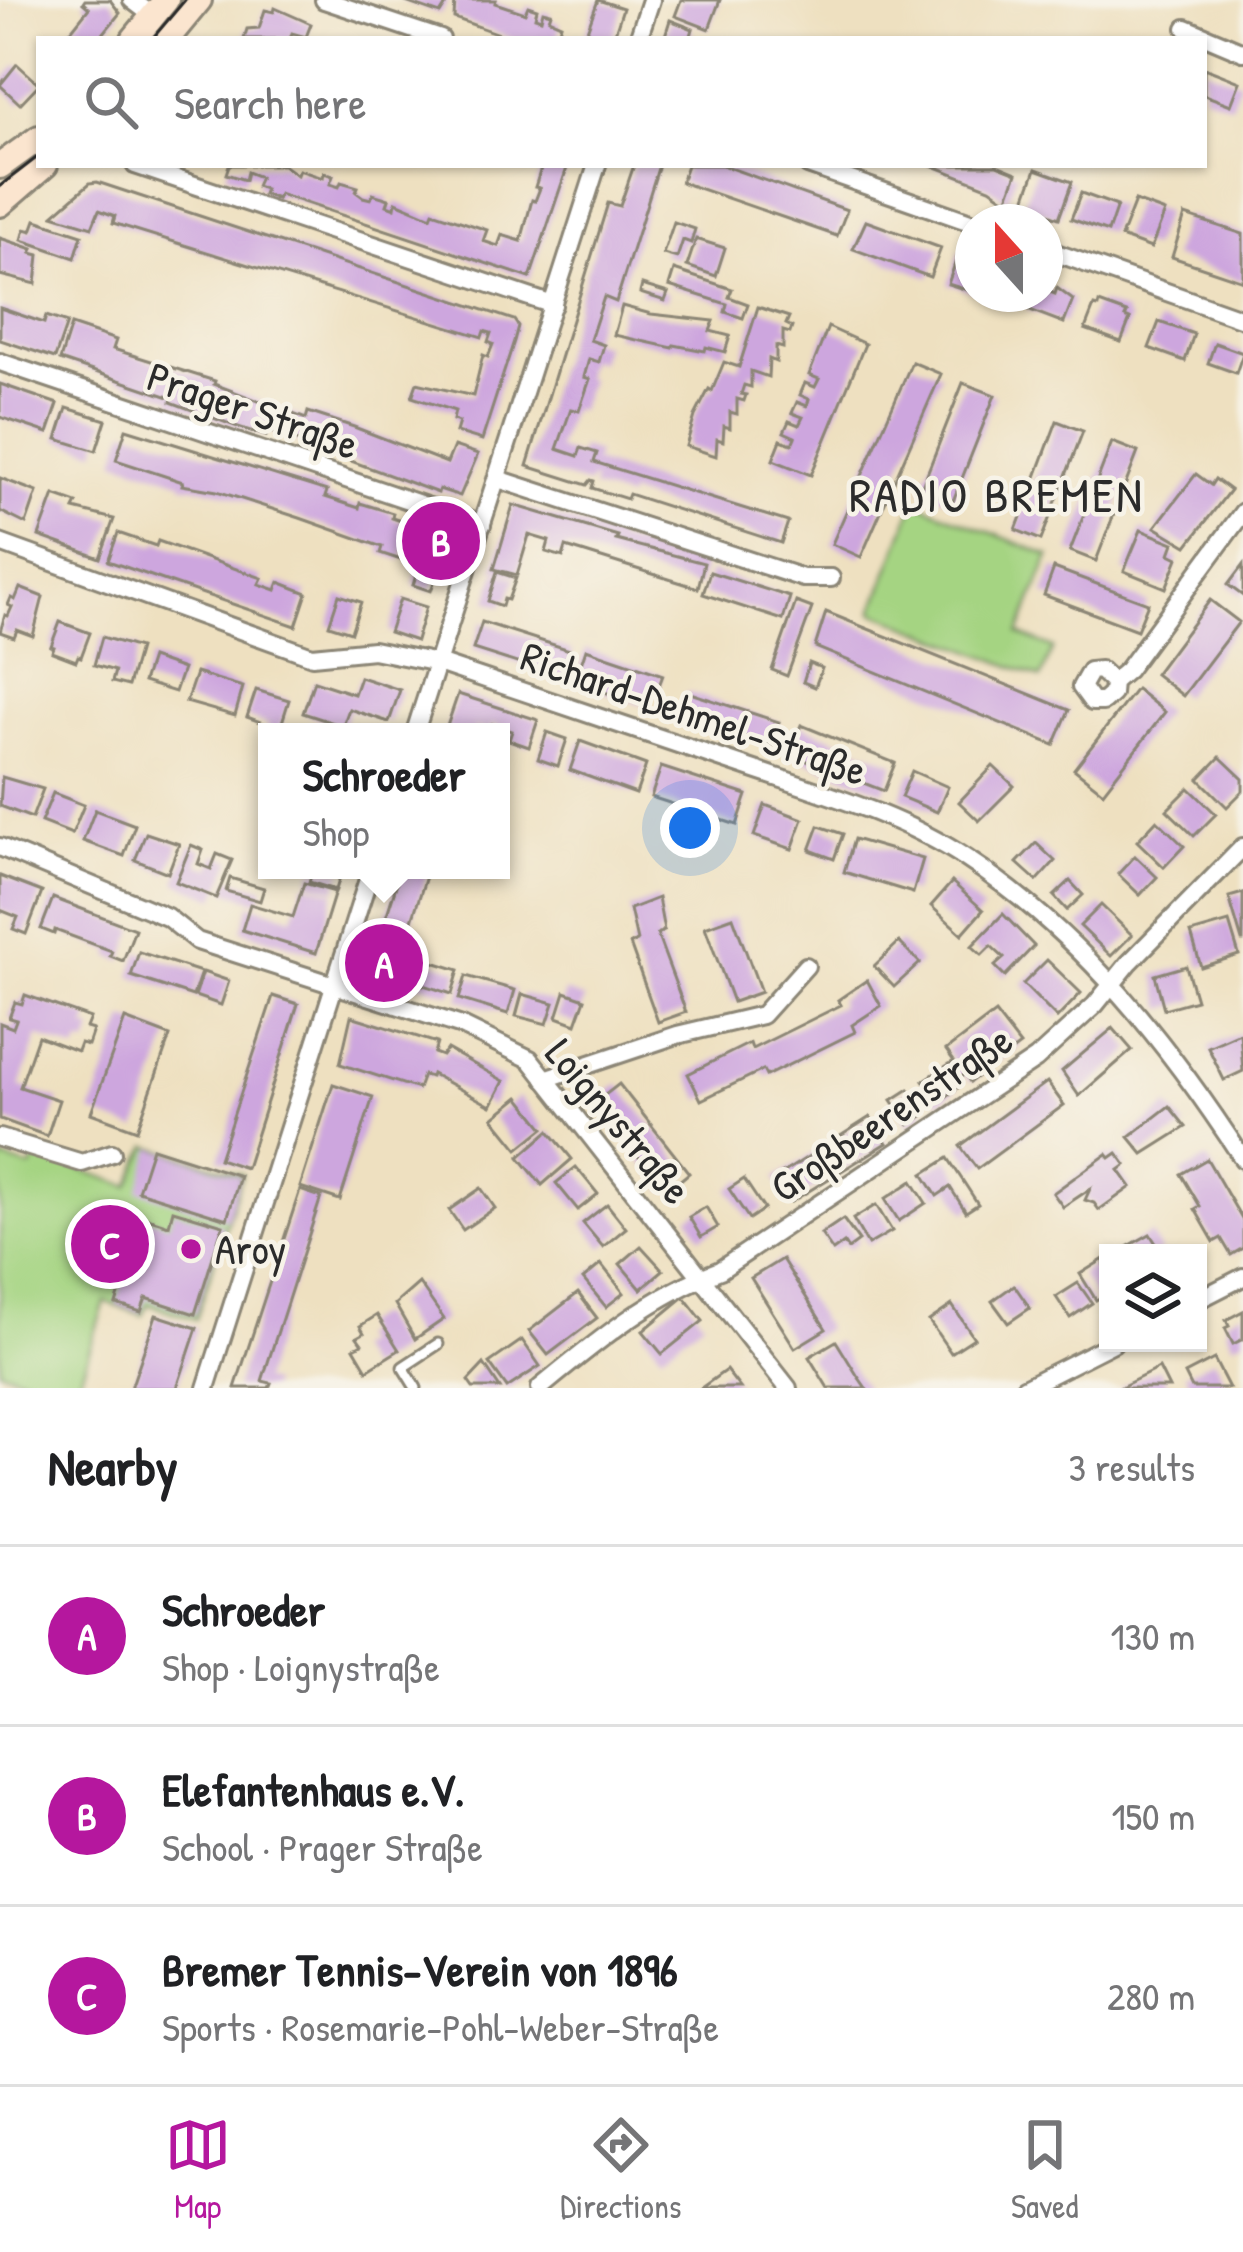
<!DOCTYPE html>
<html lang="en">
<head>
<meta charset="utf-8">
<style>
	body { margin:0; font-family:"Patrick Hand",sans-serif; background:#f6f6f6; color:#202124 }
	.controls { position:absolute; right:36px; bottom:36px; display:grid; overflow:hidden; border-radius:0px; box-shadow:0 3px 9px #0004 }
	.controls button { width:108px; height:108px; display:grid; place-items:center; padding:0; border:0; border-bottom:3px solid #e0e0e0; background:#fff; color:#202124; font:60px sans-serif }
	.compass { position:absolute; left:955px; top:204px; width:108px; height:108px; border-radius:50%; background:#fff; box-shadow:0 3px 9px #0004; rotate:339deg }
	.you { position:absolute; left:690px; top:828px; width:42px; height:42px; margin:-30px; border:9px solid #fff; border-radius:50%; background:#1a73e8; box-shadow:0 0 0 18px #1a73e833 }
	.badge { display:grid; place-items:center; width:78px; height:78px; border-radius:50%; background:#b5179e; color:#fff; font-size:39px; font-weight:700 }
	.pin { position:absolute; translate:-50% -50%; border:6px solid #fff; box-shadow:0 3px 12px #0006 }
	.popup { position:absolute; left:258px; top:723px; width:252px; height:156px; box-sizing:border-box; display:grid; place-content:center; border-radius:0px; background:#fff; filter:drop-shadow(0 3px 9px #0005); font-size:39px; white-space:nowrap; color:#757577 }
	.popup b { font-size:45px; color:#202124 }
	.popup::after { content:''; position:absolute; left:50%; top:100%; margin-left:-24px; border:24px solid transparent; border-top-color:#fff }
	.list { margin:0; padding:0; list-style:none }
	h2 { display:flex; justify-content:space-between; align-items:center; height:156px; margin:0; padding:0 48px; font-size:51px }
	h2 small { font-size:39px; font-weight:400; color:#757577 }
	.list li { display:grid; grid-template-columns:78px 1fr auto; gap:36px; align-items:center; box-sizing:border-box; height:180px; padding:0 48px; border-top:3px solid #e0e0e0 }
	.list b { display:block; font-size:45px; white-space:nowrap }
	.list p { margin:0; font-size:39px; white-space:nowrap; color:#757577 }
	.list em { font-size:39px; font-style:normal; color:#757577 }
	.icon { flex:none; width:66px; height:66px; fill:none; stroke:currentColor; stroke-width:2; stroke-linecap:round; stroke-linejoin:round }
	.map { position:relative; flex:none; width:1243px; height:1388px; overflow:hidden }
	.search { position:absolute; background:#fff; box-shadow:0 3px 9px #0004; left:36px; right:36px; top:36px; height:132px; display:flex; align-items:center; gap:30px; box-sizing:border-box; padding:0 42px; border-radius:0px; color:#757577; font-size:45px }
	.sheet { height:696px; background:#fff }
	nav { display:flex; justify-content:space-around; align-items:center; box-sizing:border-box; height:168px; border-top:3px solid #e0e0e0; background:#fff; font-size:33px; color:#757577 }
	nav a { display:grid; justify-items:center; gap:6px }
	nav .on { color:#b5179e }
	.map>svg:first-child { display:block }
</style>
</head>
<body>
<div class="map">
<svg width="1243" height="1388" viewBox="0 0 1243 1388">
	<rect width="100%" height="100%" fill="#f7f3e8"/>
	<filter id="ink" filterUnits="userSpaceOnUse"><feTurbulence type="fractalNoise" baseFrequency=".00833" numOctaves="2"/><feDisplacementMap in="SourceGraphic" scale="24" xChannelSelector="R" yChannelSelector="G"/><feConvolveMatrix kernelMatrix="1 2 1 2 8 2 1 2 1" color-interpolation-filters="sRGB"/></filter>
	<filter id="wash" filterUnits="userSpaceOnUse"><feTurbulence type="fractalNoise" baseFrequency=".004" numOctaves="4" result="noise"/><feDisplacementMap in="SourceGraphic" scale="48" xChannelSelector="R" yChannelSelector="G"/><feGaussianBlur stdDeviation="2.7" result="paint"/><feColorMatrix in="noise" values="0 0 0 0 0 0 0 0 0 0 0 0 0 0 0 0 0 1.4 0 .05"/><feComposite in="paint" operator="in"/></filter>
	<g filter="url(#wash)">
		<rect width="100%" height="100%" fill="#eee0c0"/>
		<!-- green -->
		<g fill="#a5d482" stroke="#688056" stroke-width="3">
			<path d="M915,502L1050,556L1019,634L1053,648L1041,678L873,612Z"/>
			<path d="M148,1146L242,1174L196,1319L148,1304L143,1315L105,1302L77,1388H55L0,1370V1158L31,1168L36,1154L129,1186Z"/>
		</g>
		<g id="blocks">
			<!-- building -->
			<g fill="#cda6de">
				<path d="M85,0H110L120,13L99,39H68L66,37L89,8L83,3Z"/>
				<path d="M400,0H449L440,14Z"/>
				<path d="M455,0H496L495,3L525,13L528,6L537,9L535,17L541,19L543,11L551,13L549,19L561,24L556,39H513L454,18Z"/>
				<path d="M598,0L623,8L613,39H584Z"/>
				<path d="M681,0H720L709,29L675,16Z"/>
				<path d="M275,8L311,24L306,37L292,33L290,39H244L247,29L259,28L265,10L274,12Z"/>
				<path d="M670,20L693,29L690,39H664Z"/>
				<path d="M17,64L39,84L20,104L0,85Z"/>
				<path d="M1204,68L1240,82L1231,105L1204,95Z"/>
				<path d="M229,165H283L297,175L299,170L323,178L324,173L333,176L330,184L339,187L341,182L358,187L356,192L363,197L371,199L373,194L389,199L387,205L395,208L396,202L431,217L433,212L487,230L483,241L498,246L502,235L521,241L532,200L535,201L540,188L535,187L542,165H568L530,278L279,194L277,199L263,194L265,189L256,186L260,177L247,172L245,180L226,174Z"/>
				<path d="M634,165H659L616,302L604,297L590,340L604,345L599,362L589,359L584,377L590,379L579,411L571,409L557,449L578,456L581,448L597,453L594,462L788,522L781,543L629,494L627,499L592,488L594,481L591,480L587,485L527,466L608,203L620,206Z"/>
				<path d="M687,165H722L847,210L837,236L681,182Z"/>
				<path d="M931,165H997L1017,173L1007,200L990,188Z"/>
				<path d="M1036,169L1072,182L1059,218L1023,205Z"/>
				<path d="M97,182L514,320L518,326L514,341L482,440L456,432L459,422L453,420L455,411L412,397L417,383L473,396L483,355L488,357L493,344L488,342L491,333L484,331L482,337L113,223L115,216L99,210L92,227L53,215L90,183Z"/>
				<path d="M1081,193L1117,206L1108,232L1071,219Z"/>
				<path d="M1135,201L1165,212L1151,248L1121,237Z"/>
				<path d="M1185,215L1243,234V281L1172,257Z"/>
				<path d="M36,220L82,235L75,258L22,240L25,229L32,231Z"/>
				<path d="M866,221L941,248L930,277L853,249Z"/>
				<path d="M674,222L695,229L691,243L683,240L677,258L663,254Z"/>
				<path d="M0,238L33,249L31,253L39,255L36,284L0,275Z"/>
				<path d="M696,239L725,248L716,276L687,266Z"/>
				<path d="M959,252L973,257V292L948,284Z"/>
				<path d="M674,270L732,289L729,297L748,304L743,318L725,312L727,304L669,286Z"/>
				<path d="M642,285L668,293L665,301L640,293Z"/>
				<path d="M1057,288L1073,300L1064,323L1027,309L1033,294H1045V290L1055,294Z"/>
				<path d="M1099,303L1127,313L1125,317L1130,319L1121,342L1085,329L1094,306L1098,307Z"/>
				<path d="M622,306L651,314L714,321L710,331L730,336L725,352L706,347L705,351L674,345L673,348L614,335Z"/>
				<path d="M758,307L789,317L786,324L792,327L790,333L783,331V348L776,346V362L769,359L768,377L751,371V387L744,385L741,394L746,395L744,401L737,399V414L730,412V428L724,426L723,441L717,439L716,456L686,446L695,416L709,389L712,391L724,362L739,367Z"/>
				<path d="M0,308L44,323L46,316L67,323L55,358L0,340Z"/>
				<path d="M1159,322L1194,334L1185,361L1149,348Z"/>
				<path d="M71,325L116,340L113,349L215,381L214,384L306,419L308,412L354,427L447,463L454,446L478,454L460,496L439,489L438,493L267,430L266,436L235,426L171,402L172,398L60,360Z"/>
				<path d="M828,327L865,344L811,475L773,460L781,440L792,444L795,437L784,432L789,421L799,425L803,417L792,413L797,402L807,406L809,399L800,395L805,383L815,387L819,379L809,375Z"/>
				<path d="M1215,343L1243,353L1236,373L1208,363Z"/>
				<path d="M912,362L941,374L861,557L832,544Z"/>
				<path d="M963,383L995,395L953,501L921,489Z"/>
				<path d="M0,384L58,404L48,433L0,417Z"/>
				<path d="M67,408L106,420L96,451L57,439Z"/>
				<path d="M1057,421L1083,431L1041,540L1016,530Z"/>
				<path d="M126,429L327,491L325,497L359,508L360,503L393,513L392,518L449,537L431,591L413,585L424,550L406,545L401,560L380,553L382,547L300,518L217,491L182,485L183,482L116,460Z"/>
				<path d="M1112,442L1138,452L1096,561L1070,551Z"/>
				<path d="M1196,474L1211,485L1215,479L1230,490L1187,546L1155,527Z"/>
				<path d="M0,478L37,492L26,524L0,511Z"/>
				<path d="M54,495L77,503L74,509L114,519L100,558L39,536Z"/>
				<path d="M513,505L618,536L616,540L704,563L698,588L566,547L563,557L546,552L549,541L529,535L517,575L494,569Z"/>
				<path d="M1141,530L1174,543L1170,554L1178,558L1166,588L1124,571Z"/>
				<path d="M118,533L156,546L158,541L262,578L259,584L276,590L279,582L307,593L296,626L108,561Z"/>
				<path d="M1243,565V596L1228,585Z"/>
				<path d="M1054,568L1148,603L1137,630L1044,595Z"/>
				<path d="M497,572L516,578L508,600L504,599L502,606L488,601Z"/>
				<path d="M710,572L790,597L783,620L703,594Z"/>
				<path d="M20,588L43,597L33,636L17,630L14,637L0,632L5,615L8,616L12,607L8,605L11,598L15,600Z"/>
				<path d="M339,595L361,602L351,632L329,625Z"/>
				<path d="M400,599L426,607L416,641L389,632Z"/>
				<path d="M1210,600L1239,622L1183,696L1155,674Z"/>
				<path d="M796,602L812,608L787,676L772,670Z"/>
				<path d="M826,612L1069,710L1054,745L815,647Z"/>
				<path d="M60,622L90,633L81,657L78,656L76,661L52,652L54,647L51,646Z"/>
				<path d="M482,622L573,651L564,678L473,649Z"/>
				<path d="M102,637L139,648L128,686L112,682L115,671L94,665Z"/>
				<path d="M586,649L663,675L656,694L648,692L643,705L575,682Z"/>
				<path d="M151,658L183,669L175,692L143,682Z"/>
				<path d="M809,663L822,668L815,687L803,682Z"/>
				<path d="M196,673L243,687L235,716L186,702Z"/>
				<path d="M360,677L400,690L389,722L349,709L343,726L303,713L314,681L354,694Z"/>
				<path d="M1136,689L1165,712L1103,792L1074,769Z"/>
				<path d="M256,690L289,700L279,732H266L269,725L247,717Z"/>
				<path d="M687,692L779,722L772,745L679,716Z"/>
				<path d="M458,694L538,720L529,747L509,740L512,731L492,724L490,731L472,726L479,732H445Z"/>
				<path d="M801,725L895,763L884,791L789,754Z"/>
				<path d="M547,732L567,739L558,766L538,759Z"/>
				<path d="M580,741L646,765L636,794L570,770Z"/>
				<path d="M1220,757L1243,779V791L1227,807L1199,779Z"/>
				<path d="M993,766L1014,786L979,821L959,802Z"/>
				<path d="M661,767L747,795L737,825L651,797Z"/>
				<path d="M912,771L948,787L937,812L901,797Z"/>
				<path d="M2,777L43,789L32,818L0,806Z"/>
				<path d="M1189,788L1216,814L1194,836L1167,810Z"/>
				<path d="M53,793L84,805L72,834L41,822Z"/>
				<path d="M765,805L803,819L792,849L754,836Z"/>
				<path d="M95,810L135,825L124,856L83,841Z"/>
				<path d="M1157,820L1184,846L1164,867L1137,841Z"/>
				<path d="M819,826L843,834L834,859L810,850Z"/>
				<path d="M146,833L179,844L168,873L135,860Z"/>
				<path d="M854,839L923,859L913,893L844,872Z"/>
				<path d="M1036,843L1055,861L1037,881L1017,863Z"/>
				<path d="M191,845L203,850L198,864L211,869L217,854L232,860L216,898L176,882Z"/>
				<path d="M1135,856L1157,877L1140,895L1118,874Z"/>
				<path d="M313,870H342L336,890L309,882Z"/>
				<path d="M401,870H428L400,958L428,969L430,961L459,970L452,994L370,968Z"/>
				<path d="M0,876L42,892L26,934L13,929L18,917L0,910Z"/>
				<path d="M230,878L264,888L260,901L226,891Z"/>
				<path d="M1070,881L1083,895L1067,910L1054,896Z"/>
				<path d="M952,882L983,910L962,934L931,906Z"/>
				<path d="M304,883L335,892L316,953L242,930L250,904L293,917Z"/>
				<path d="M1243,893V941H1242L1229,897Z"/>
				<path d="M53,898L135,929L123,961L110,956L112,951L55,930L54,934L41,929Z"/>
				<path d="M658,898L664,931L657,934L686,1012L658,1022L630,944L637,941L630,909Z"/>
				<path d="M1101,905L1132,935L1111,956L1080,926Z"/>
				<path d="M1003,914L1034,946L1005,976L995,966L1004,958L991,946L982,955L972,946Z"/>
				<path d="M733,917L761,992L733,1002L705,927Z"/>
				<path d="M1229,922L1239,955L1201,967L1191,933Z"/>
				<path d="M899,942L920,963L894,987L874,966Z"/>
				<path d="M139,952L201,972L193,996L131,976Z"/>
				<path d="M1047,960L1081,993L1057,1018L1023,984Z"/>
				<path d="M1186,966L1196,1000L1164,1009L1155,975Z"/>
				<path d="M203,972L229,981L221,1005L195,996Z"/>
				<path d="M466,976L515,990L508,1014L459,999Z"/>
				<path d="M867,980L881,1006L852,1025L855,1032L766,1076L763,1070L701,1100L688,1074L750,1043L752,1049L841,1005L838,1000Z"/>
				<path d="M565,992L585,999L576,1024L557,1017Z"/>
				<path d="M522,994L554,1003L547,1024L516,1016Z"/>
				<path d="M25,995L90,1018L86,1028L93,1030L88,1045L80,1043L77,1051L38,1036L20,1087L59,1100L47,1136L0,1119V1023L13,1028L16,1020L9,1018L15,1002L22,1004Z"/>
				<path d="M273,996L298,1004L246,1168L219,1159Z"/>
				<path d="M995,1013L1020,1045L970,1082L965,1074L954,1082L958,1088L939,1102L923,1081L954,1061L946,1050Z"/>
				<path d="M351,1016L437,1043L434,1053L442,1056L447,1049L504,1081L491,1106L432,1074L431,1077L423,1075L418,1089L340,1064Z"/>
				<path d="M125,1019L170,1036L137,1130L91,1113Z"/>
				<path d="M1113,1028L1132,1050L1079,1096L1062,1071Z"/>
				<path d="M1240,1033L1243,1071L1224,1080L1208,1047Z"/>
				<path d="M1047,1082L1064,1105L977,1169L960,1146Z"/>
				<path d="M333,1084L373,1097L340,1200L300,1187Z"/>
				<path d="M619,1084L689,1173L666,1192L596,1102Z"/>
				<path d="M909,1089L925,1114L909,1125L892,1100Z"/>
				<path d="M519,1097L544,1128L518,1149L493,1118Z"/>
				<path d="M1169,1106L1186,1127L1143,1154L1129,1137Z"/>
				<path d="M870,1117L887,1143L791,1202L775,1178Z"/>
				<path d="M549,1131L572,1159L542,1185L519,1157Z"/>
				<path d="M152,1148L240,1176L227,1219L138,1191Z"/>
				<path d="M1117,1153L1126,1165L1119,1170L1131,1187L1099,1210L1094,1203L1085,1200L1090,1189L1063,1207L1053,1193L1107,1154L1110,1158Z"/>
				<path d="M948,1158L978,1204L966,1212L950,1187L937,1196L923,1174Z"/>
				<path d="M1207,1159L1243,1221V1248L1231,1255L1221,1238L1214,1242L1195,1209L1200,1206L1181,1174Z"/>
				<path d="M576,1167L598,1194L578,1210L556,1183Z"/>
				<path d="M744,1179L764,1209L749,1219L729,1189Z"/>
				<path d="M912,1181L926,1203L899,1221L885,1199Z"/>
				<path d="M481,1188L495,1208L463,1230L449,1210Z"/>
				<path d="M300,1190L321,1197L262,1381L271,1383L269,1388H235Z"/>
				<path d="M607,1204L626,1228L603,1247L583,1223Z"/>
				<path d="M876,1205L892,1231L868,1245L853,1219Z"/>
				<path d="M706,1207L718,1227L701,1237L689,1217Z"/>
				<path d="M173,1210L223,1225L195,1314L146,1298L141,1312L116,1304L144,1217L169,1225Z"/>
				<path d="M843,1219L859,1241L848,1249L844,1243L833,1251L821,1234Z"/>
				<path d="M1150,1234L1162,1253H1128L1125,1248Z"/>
				<path d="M641,1246L663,1270L641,1289L620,1264Z"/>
				<path d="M782,1259L826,1329L795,1348L751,1278Z"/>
				<path d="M1104,1259L1108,1293L1096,1300L1080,1274Z"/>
				<path d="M601,1264L624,1293L606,1307L583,1279Z"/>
				<path d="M419,1283L444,1319L415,1339L395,1304Z"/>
				<path d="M1078,1283L1092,1303L1070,1318L1056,1297Z"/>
				<path d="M1014,1285L1030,1308L1008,1323L992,1301Z"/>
				<path d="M578,1293L597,1318L548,1355L529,1331Z"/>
				<path d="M684,1297L703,1321L662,1354L643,1331Z"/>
				<path d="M952,1305L974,1338L951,1353L929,1321Z"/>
				<path d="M1243,1311V1339L1233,1344L1225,1328L1229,1326L1226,1320Z"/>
				<path d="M156,1315L197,1328L177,1388H131Z"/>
				<path d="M377,1315L399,1350L367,1370L354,1348L362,1344L357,1337L364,1333L360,1326Z"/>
				<path d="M522,1340L540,1366L507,1388L489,1363Z"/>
				<path d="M836,1341L857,1375L866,1388H828L809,1357Z"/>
				<path d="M1214,1359L1229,1388H1192L1185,1374Z"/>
				<path d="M484,1364L500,1388H473L468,1381Z"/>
				<path d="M1159,1368L1169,1388H1119Z"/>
				<path d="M726,1370L740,1388H701Z"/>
			</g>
		</g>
	</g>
	<g filter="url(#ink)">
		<use href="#blocks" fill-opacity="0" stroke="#8c8676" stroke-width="3"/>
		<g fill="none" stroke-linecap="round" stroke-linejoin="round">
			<defs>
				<path id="lane" d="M416,1388L403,1367L438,1344"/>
				<g id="street">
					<path d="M132,0L153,16"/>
					<path d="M324,0L441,39"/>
					<path d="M1186,28L1243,52"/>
					<path d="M638,39L651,0"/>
					<path d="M135,165L553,305"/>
					<path d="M808,165L973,223"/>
					<path d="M1045,249L1243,319"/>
					<path d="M0,362L482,525"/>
					<path d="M498,479L803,578H831"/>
					<path d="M0,543L312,656L373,650L438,663C539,697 639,731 740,765C816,791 900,814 967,859C1082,934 1169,1045 1243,1159"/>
					<path d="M1113,682L1100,670L1090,671L1081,687L1092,702H1103L1112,694L1113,682L1127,670L1243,512"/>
					<path d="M415,732L597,165"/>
					<path d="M0,847L167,917L197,941L462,1026L530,1059L788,1388"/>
					<path d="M545,1079L677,1035L762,1015L806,966"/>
					<path d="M0,1138L82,1163L112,1153"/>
					<path d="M1198,1300L1243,1277"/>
					<path d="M206,1388L371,870"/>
					<path d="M540,1388C596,1342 651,1296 720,1270L1036,1059L1095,1005L1129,963L1243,847"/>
					<path d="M1024,1388L1113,1343"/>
				</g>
				<g id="secondary">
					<path d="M134,39L166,0"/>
					<path d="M167,39L199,0"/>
					<path d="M0,166L39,138"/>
					<path d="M0,204L45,165"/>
				</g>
			</defs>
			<!-- lane casing -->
			<use href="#lane" stroke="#8c8676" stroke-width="15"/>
			<!-- street casing -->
			<use href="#street" stroke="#8c8676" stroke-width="22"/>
			<!-- secondary casing -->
			<use href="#secondary" stroke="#8c8676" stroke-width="30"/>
			<!-- lane -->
			<use href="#lane" stroke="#fff" stroke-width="9"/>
			<!-- street -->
			<use href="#street" stroke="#fff" stroke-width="16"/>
			<!-- secondary -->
			<use href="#secondary" stroke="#fbe5cf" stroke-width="24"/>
			<!-- tram -->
			<g stroke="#2b2b2b" stroke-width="3">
				<path d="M152,39L185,0"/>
				<path d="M0,186L39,156"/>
			</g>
		</g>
	</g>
	<!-- markers -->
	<circle fill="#b5179e" stroke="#f7f3e8" stroke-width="4.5" cx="191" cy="1249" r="12"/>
	<g text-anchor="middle" stroke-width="9" stroke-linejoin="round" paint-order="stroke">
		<!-- street labels -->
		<g font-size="42" fill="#2b2b2b" stroke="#f7f3e8">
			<text transform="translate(253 410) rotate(19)" y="15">Prager Straße</text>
			<text transform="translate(694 713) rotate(19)" y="15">Richard-Dehmel-Straße</text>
			<text transform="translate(891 1113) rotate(-34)" y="15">Großbeerenstraße</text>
			<text transform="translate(619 1121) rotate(50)" y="15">Loignystraße</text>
		</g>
		<!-- poi labels -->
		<g font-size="42" fill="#2b2b2b" stroke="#f7f3e8" text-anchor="start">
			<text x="215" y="1264">Aroy</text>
		</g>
		<!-- quarter labels -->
		<g font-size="48" letter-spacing="3" fill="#2b2b2b" stroke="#f7f3e8">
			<text x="997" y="512">RADIO BREMEN</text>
		</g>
	</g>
</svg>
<div class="controls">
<button><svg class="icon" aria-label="layers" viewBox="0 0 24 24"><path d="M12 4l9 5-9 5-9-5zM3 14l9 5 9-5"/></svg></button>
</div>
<svg class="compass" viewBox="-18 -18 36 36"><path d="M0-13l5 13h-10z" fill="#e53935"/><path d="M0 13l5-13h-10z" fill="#757577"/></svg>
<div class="you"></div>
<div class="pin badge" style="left:384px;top:963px">A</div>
<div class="popup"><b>Schroeder</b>Shop</div>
<div class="pin badge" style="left:441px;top:541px">B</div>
<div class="pin badge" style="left:110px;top:1244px">C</div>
<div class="search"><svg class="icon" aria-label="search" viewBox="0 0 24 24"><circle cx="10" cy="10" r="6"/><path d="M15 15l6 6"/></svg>Search here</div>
</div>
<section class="sheet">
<h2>Nearby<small>3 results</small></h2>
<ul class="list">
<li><span class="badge">A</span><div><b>Schroeder</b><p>Shop · Loignystraße</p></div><em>130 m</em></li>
<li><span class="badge">B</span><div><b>Elefantenhaus e.V.</b><p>School · Prager Straße</p></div><em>150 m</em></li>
<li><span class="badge">C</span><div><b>Bremer Tennis-Verein von 1896</b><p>Sports · Rosemarie-Pohl-Weber-Straße</p></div><em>280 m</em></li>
</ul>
</section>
<nav>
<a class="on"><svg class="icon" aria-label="map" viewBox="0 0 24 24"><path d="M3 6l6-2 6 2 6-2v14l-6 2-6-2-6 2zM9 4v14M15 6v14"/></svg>Map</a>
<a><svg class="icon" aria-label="directions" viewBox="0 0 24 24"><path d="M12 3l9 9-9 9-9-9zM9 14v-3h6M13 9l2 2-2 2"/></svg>Directions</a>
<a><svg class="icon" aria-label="saved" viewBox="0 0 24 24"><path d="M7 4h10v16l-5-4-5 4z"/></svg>Saved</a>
</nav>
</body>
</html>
